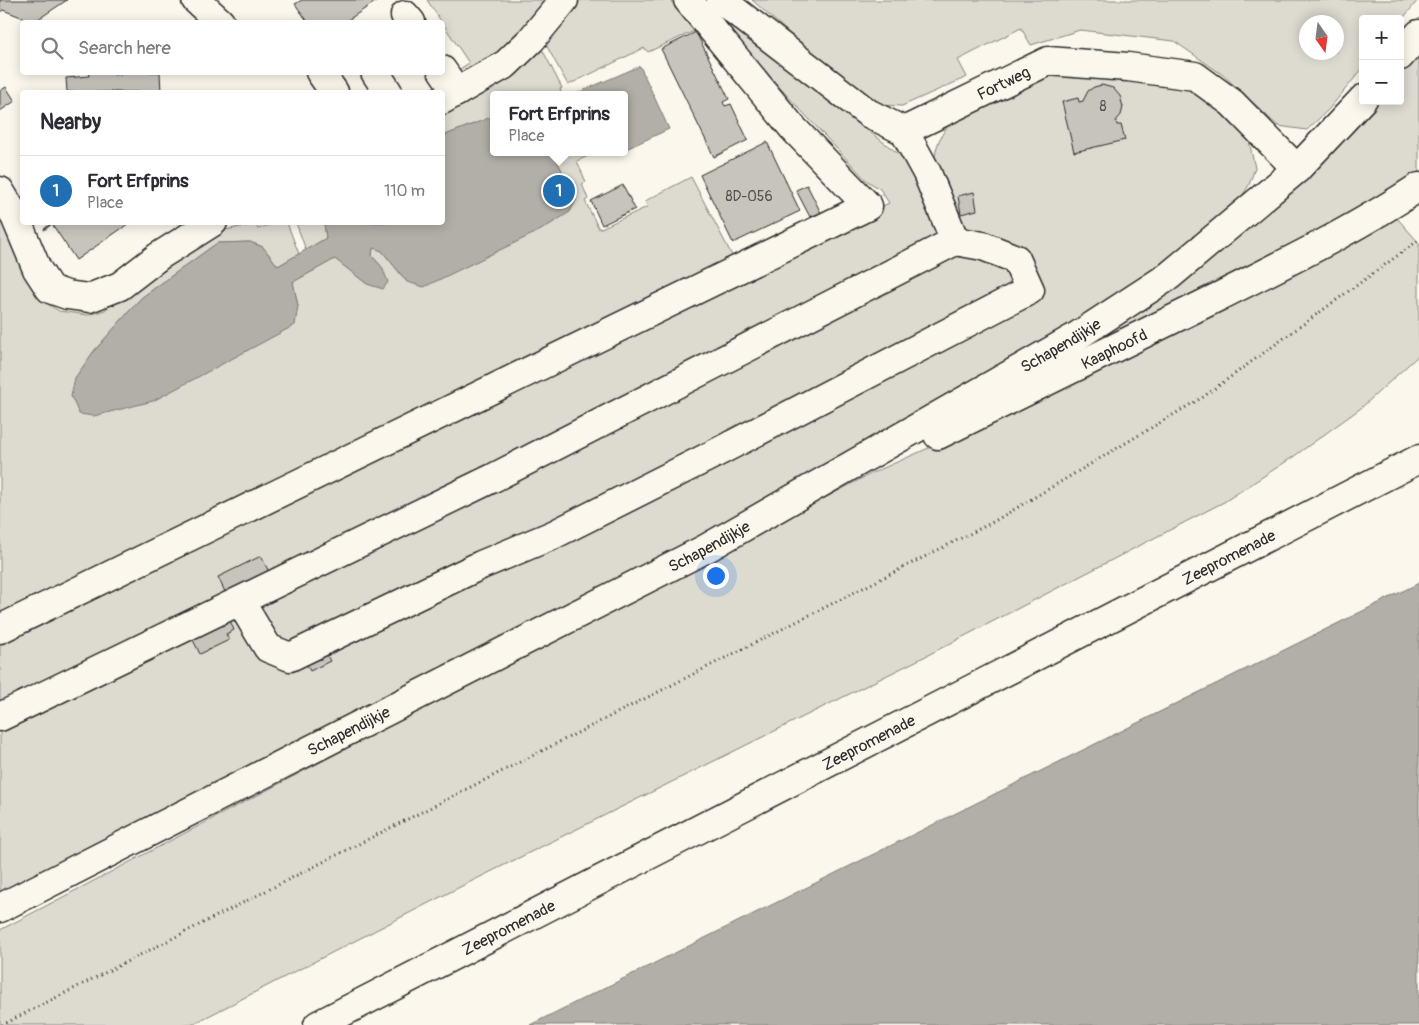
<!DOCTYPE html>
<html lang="en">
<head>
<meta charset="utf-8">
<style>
	body { margin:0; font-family:Pangolin,sans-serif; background:#f7f7f7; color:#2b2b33 }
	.controls { position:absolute; right:15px; top:15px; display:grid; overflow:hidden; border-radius:5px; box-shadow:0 2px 12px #0003 }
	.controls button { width:45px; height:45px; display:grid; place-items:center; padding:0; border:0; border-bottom:1px solid #e1e1e2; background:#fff; color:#2b2b33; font:25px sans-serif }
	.compass { position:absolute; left:1299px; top:15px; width:45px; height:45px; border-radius:50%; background:#fff; box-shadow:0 2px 12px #0003; rotate:166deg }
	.you { position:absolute; left:715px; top:575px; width:18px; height:18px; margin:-12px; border:4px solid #fff; border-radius:50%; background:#1a73e8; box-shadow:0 0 0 8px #1a73e833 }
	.badge { display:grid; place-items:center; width:32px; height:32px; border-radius:50%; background:#1f6fb2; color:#fff; font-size:16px; font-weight:700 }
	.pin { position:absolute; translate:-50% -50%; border:2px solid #fff; box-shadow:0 1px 5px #0006 }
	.popup { position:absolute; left:490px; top:91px; width:138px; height:65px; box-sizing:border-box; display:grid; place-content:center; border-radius:5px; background:#fff; filter:drop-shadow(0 1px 4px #0005); font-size:16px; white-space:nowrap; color:#7c7c81 }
	.popup b { font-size:19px; color:#2b2b33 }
	.popup::after { content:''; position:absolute; left:50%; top:100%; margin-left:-10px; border:10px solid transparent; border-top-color:#fff }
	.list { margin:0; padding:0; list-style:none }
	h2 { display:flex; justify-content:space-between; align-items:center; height:65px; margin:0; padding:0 20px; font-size:21px }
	h2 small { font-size:16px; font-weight:400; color:#7c7c81 }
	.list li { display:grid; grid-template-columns:32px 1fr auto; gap:15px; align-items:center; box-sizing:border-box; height:70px; padding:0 20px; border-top:1px solid #e1e1e2 }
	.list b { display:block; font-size:19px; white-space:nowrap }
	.list p { margin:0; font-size:16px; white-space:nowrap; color:#7c7c81 }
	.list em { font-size:16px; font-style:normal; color:#7c7c81 }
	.icon { flex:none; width:28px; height:28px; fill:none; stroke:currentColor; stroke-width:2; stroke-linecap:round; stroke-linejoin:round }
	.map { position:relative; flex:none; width:1419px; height:1025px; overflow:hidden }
	.search { position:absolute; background:#fff; box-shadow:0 2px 12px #0003; left:20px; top:20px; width:425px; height:55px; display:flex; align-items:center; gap:12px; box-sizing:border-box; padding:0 18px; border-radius:5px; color:#7c7c81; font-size:19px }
	.panel { position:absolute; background:#fff; box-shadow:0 2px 12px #0003; left:20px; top:90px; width:425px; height:135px; border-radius:5px }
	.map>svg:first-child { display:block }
</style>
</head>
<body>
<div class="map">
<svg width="1419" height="1025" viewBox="0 0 1419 1025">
	<rect width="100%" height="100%" fill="#fbf7ec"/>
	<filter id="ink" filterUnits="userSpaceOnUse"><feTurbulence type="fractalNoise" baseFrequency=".02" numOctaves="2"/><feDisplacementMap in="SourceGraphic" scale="10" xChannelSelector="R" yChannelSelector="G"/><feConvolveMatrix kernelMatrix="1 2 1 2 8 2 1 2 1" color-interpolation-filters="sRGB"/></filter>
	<g filter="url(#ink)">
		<!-- green -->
		<g fill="#dddad0" stroke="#84827e" fill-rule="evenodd">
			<path d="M427,0H557L547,15L471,75L455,72L469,63Z"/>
			<path d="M575,0H677L703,27L648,52L644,48L568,85L544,41Z"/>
			<path d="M698,0H718L809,82L861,125L912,164L935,171C933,149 939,138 951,121L1056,74L1077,72L1189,88L1240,126L1249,141L1255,168L1249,185L1239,201L1140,285L661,560L0,897V638L889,203L880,189L866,180Z"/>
			<path d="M752,0H1418L1400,22V19H1363V68L1329,109L1307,130L1278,126L1223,75L1174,41L1080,30L1031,45L1021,28L958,60L967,77L902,106L876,105L844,82ZM1306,22H1336V52H1306Z"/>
			<path d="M540,45L562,88L560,89L562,95H494V116L443,136L442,112Z"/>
			<path d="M1419,52V177L1390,197L1014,389L1085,344L1148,308L1188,279L1260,219L1307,177L1360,124L1378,101H1400V75Z"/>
			<path d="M553,152H589L590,155L577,161L586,182L582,184L588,199L585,201L599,229L647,207L645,201L691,177L736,263L0,623V205L35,291L46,303L59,311L88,315L105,310L131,287L220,231L255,224L258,229L274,223H287L299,254L278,266L263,247L250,242L217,243L141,298L94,351L75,378L298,306L293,282L335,259L367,284L382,267L372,256L373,247L382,251L407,282L576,200Z"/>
			<path d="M1397,218L1419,243V355L1361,408L1293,457L1224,502L924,657L456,889L191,1025H0V930L439,700L556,641L870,474L1028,404L1343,248Z"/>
			<path d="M296,223H324L326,238L306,250Z"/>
		</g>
		<!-- water -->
		<g fill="#b1afa7" stroke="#7b7a75">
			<path d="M640,66L669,129L624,150V95L575,94Z"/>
			<path d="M494,116V152H553L576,200L570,212L541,230L424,287L407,282L382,251L373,248L372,256L382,267L388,282L383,289L367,284L335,259L293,282L298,306L295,325L153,401L94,416L79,414L71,396L75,378L94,351L141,298L217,243L250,242L263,247L278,266L326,238L324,223L442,222L443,136Z"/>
			<path d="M1419,583V1025H530Z"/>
		</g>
		<!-- building -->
		<g fill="#c7c4bc" stroke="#2b2b2b">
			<path d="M0,0H67L34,22L3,10L0,12Z"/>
			<path d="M302,0H378L345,22H308L295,4Z"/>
			<path d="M696,32L729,99L723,102L725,106L731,104L748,140L714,157L661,49Z"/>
			<path d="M88,72H114V75L125,74V72H160L161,92H67L66,78L89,76Z"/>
			<path d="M1102,85L1113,88L1120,96L1123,107L1121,115L1116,121L1117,125H1121L1125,140L1074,152L1062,102L1078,98L1079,102L1083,101L1088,91L1094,87Z"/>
			<path d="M6,87L15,101L0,111V91Z"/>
			<path d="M767,142L800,211L733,243L700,175Z"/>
			<path d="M623,185L635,209L602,225L591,201Z"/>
			<path d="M807,185L821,213L810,217L796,190Z"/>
			<path d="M974,192L977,210L961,214L958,196Z"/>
			<path d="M53,222H131L76,260L52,224L44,230V229Z"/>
			<path d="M261,556L270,574L227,596L218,577Z"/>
			<path d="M229,618L234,630L226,634L229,640L200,654L191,636Z"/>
			<path d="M325,652L330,661L310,671L305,661Z"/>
		</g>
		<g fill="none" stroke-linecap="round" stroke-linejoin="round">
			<defs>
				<g id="minor">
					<path d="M196,0L220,22"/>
					<path id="s1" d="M721,0L868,113L904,131L1048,61L1128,67L1195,76L1232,103L1297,169"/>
					<path d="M405,15L411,22"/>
					<path d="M1400,56L1419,34"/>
					<path d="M442,70L457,92"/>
					<path d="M320,72L334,92"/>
					<path d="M375,72L388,92"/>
					<path d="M442,100L506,64L531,40L564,0"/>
					<path d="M0,191L14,214L37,269L50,289L67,295L89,298L120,286L159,256L213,222"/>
					<path id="s2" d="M938,435C1032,389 1126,343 1220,296C1287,262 1356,229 1419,187"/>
					<path d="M240,601L268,648L290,657L481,565L553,535L712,455L1030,290L1016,259L983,246L955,241"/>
					<path d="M0,629L868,206L792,127L688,0"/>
					<path d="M0,717L493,478L955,241L927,173L904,131"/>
					<path id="s3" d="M0,908L707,548L1074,338L1169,276L1297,169L1363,99"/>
					<path id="s4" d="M318,1025L1419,459"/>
				</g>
			</defs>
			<!-- minor casing -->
			<use href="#minor" stroke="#2b2b2b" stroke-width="31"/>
			<!-- path -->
			<path stroke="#2b2b2b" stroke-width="3" stroke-dasharray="1 4" stroke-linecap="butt" d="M2,1025L993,522L1203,397L1419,240"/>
			<!-- minor -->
			<use href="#minor" stroke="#fbf7ec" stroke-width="28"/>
		</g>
	</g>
	<g text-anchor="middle" stroke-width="4" stroke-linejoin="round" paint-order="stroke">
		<!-- number labels -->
		<g font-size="14" fill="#52514f">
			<text x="1103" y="111">8</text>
			<text x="749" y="201">8D-056</text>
		</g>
		<!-- street labels -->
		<g font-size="16" fill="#2b2b2b" stroke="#fbf7ec">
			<text dy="6" stroke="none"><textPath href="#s1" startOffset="336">Fortweg</textPath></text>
			<text dy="6" stroke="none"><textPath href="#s3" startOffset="1201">Schapendijkje</textPath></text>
			<text dy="6" stroke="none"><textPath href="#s2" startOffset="196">Kaaphoofd</textPath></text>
			<text dy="6" stroke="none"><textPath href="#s3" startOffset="796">Schapendijkje</textPath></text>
			<text dy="6" stroke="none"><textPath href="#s4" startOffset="1024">Zeepromenade</textPath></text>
			<text dy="6" stroke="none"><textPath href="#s3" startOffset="391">Schapendijkje</textPath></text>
			<text dy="6" stroke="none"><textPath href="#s4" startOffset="619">Zeepromenade</textPath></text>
			<text dy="6" stroke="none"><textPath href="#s4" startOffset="214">Zeepromenade</textPath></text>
		</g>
	</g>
</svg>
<div class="controls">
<button>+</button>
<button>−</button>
</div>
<svg class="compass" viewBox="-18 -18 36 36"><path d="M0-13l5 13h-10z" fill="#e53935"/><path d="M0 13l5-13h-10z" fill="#7c7c81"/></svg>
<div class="you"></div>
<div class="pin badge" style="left:559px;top:191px">1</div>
<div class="popup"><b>Fort Erfprins</b>Place</div>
<div class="search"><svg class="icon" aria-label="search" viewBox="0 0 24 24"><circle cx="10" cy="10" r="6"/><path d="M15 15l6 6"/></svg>Search here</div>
<section class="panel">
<h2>Nearby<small></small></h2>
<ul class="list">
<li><span class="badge">1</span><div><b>Fort Erfprins</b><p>Place</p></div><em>110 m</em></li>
</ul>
</section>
</div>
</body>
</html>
